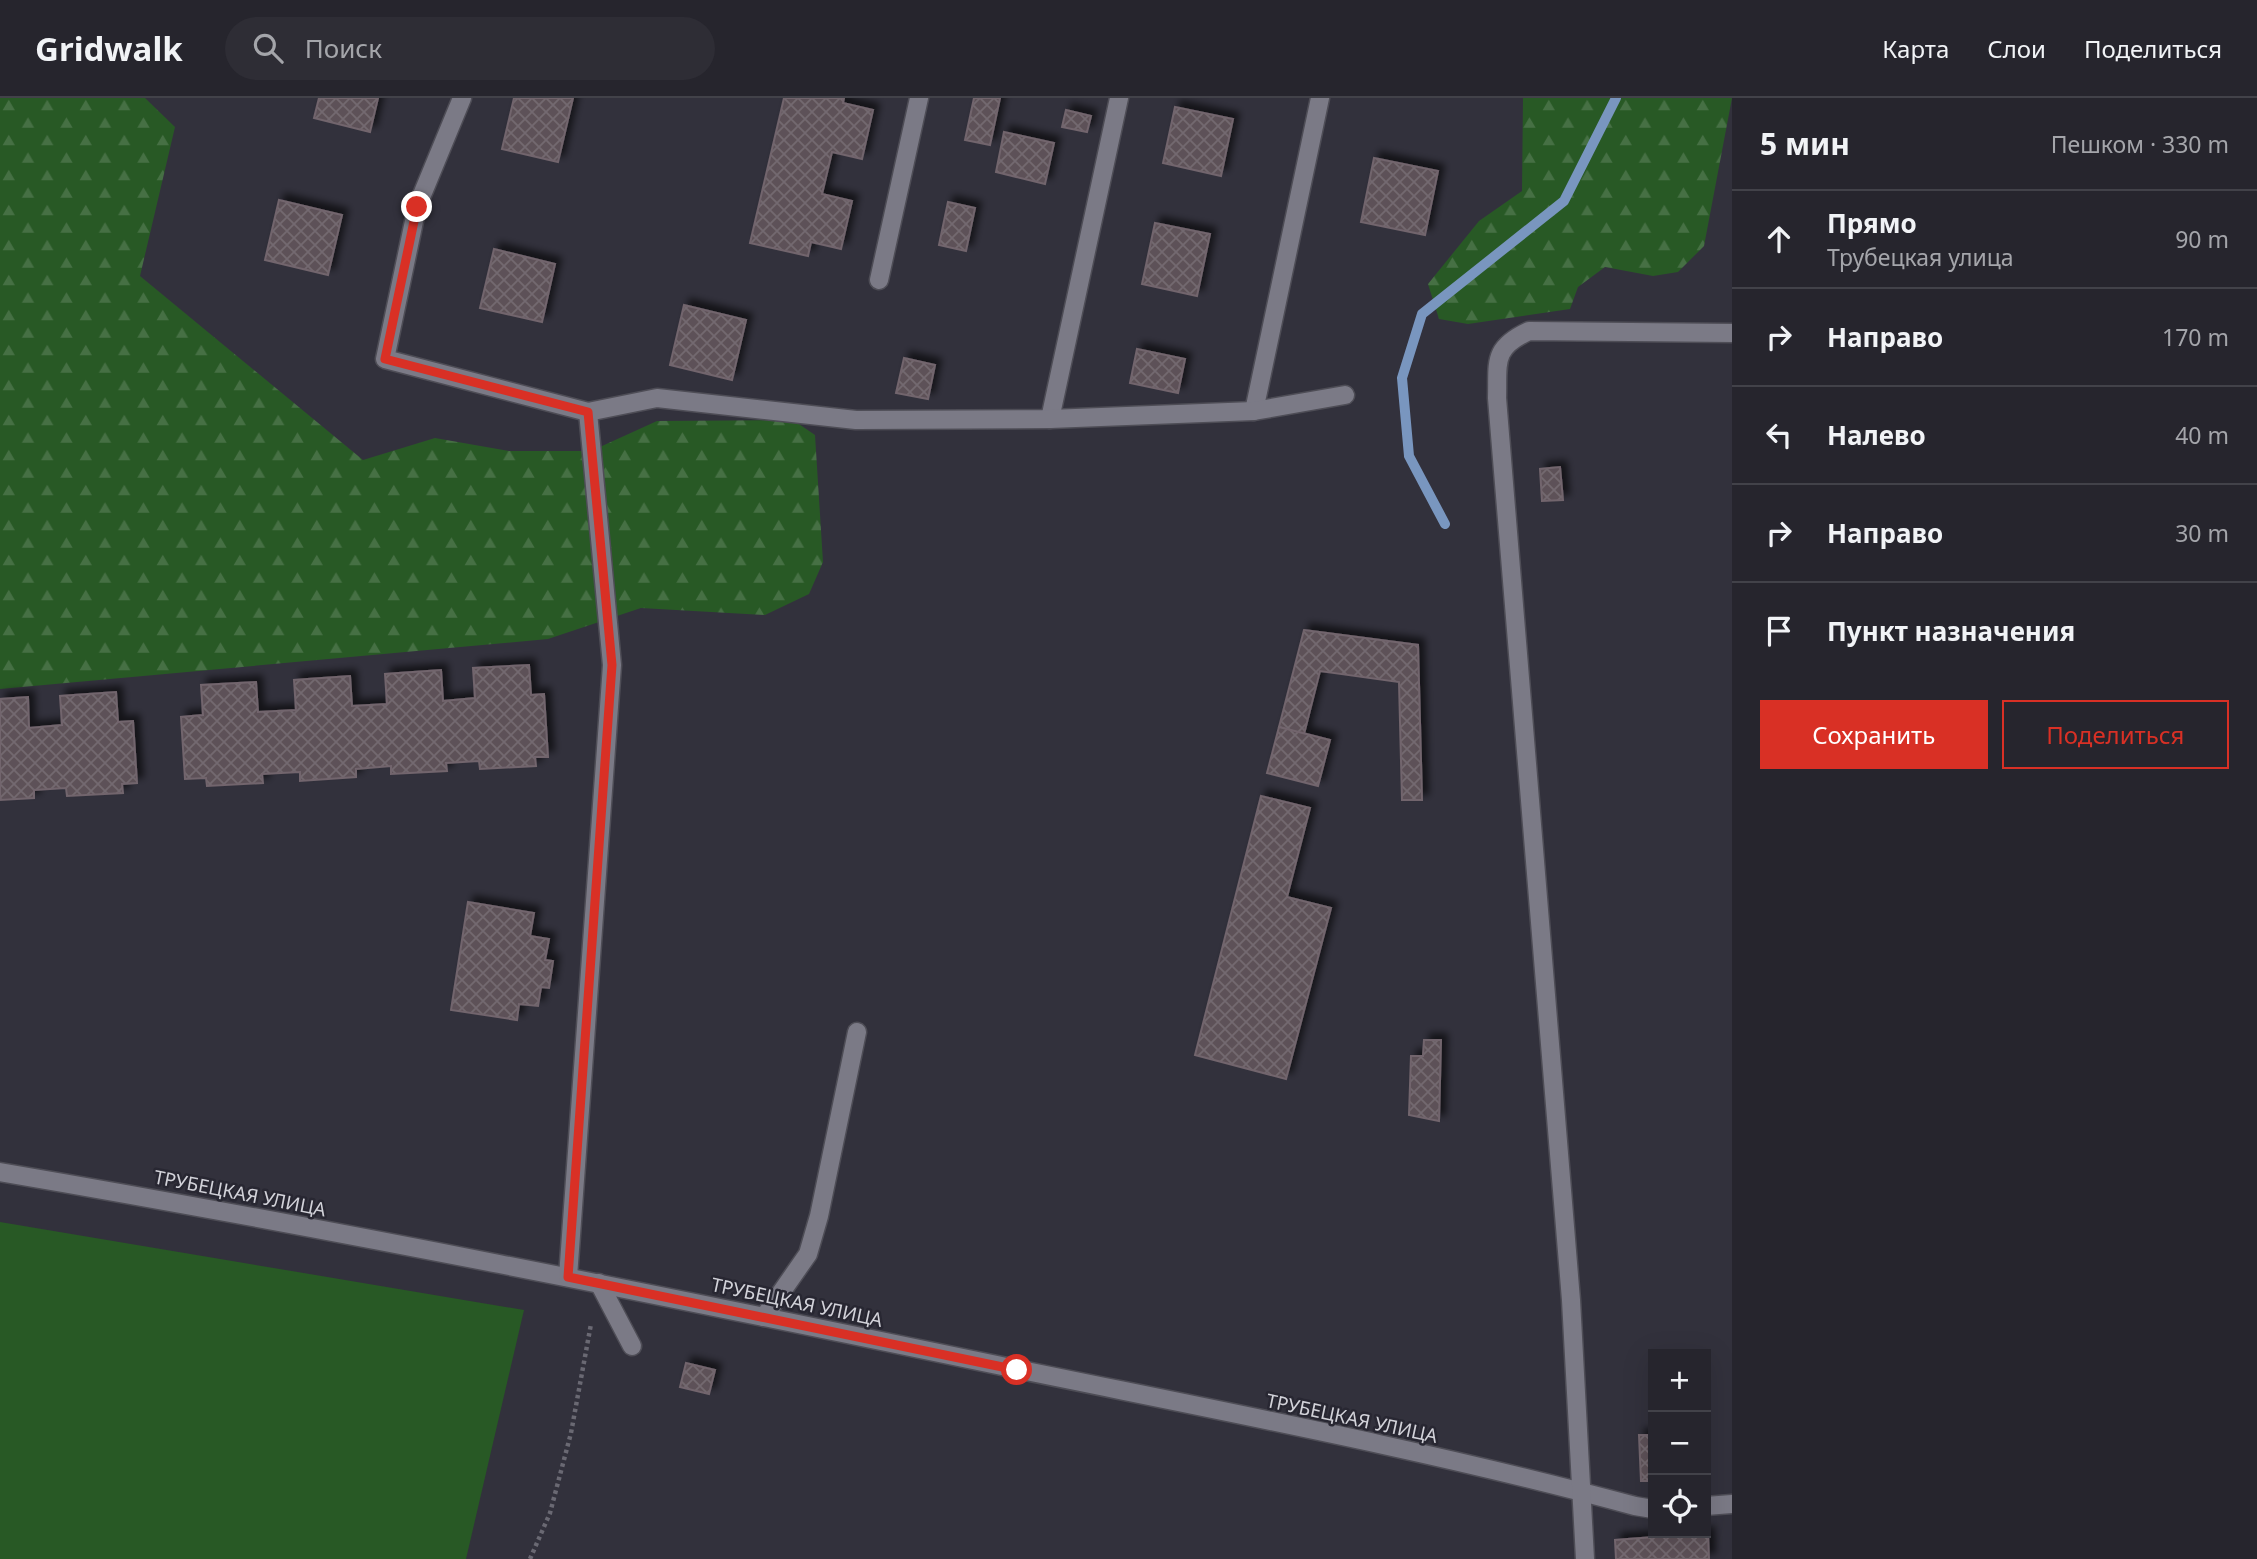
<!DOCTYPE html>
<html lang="ru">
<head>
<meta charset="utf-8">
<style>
	body { margin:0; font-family:"Noto Sans",sans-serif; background:#2e2d35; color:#f1f3f6 }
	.controls { position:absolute; right:21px; bottom:21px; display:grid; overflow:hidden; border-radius:0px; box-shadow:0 7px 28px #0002 }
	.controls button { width:63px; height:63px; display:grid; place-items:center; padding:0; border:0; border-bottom:2px solid #424249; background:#26252d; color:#f1f3f6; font:35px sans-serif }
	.stop { position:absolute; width:21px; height:21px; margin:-16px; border:5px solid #d93025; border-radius:50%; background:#fff }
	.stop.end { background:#d93025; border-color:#fff; box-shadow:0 2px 7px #0008 }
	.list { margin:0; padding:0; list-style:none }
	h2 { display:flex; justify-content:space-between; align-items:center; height:91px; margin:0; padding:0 28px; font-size:30px }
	h2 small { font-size:23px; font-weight:400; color:#a4a5aa }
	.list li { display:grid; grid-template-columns:46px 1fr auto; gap:21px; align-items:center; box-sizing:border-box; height:98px; padding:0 28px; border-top:2px solid #424249 }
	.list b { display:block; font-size:26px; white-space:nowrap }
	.list p { margin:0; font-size:23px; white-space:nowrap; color:#a4a5aa }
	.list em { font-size:23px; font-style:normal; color:#a4a5aa }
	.actions { display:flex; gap:14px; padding:21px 28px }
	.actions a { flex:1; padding:16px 0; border:2px solid #d93025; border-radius:0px; text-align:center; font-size:24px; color:#d93025 }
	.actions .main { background:#d93025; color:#fff }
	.icon { flex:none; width:38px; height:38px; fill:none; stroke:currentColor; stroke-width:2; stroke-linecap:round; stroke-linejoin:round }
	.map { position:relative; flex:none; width:1732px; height:1461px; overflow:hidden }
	header { display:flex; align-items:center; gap:42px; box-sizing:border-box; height:98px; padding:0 35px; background:#26252d; border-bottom:2px solid #424249 }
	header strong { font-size:33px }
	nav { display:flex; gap:38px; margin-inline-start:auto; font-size:24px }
	.search { width:490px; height:63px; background:#2e2d35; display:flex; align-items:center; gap:18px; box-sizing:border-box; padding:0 24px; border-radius:38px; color:#a4a5aa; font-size:26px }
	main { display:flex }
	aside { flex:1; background:#26252d }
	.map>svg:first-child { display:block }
</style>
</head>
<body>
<header>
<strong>Gridwalk</strong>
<div class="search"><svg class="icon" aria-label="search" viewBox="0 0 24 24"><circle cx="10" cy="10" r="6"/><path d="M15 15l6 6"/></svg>Поиск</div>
<nav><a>Карта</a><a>Слои</a><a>Поделиться</a></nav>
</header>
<main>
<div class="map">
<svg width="1732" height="1461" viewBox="0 0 1732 1461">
	<defs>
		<pattern id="forest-firs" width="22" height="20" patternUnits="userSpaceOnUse" patternTransform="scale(1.75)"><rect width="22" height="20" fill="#285925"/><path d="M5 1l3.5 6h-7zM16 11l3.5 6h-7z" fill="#467044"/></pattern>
		<pattern id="building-cross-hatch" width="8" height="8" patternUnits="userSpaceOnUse" patternTransform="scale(1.75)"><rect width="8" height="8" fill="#5d5158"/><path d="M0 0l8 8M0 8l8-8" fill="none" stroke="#73696f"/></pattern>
		<filter id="shadow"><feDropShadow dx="6" dy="-6" stdDeviation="3.5" flood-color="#0009"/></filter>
	</defs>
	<rect width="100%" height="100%" fill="#32313c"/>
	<!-- grass -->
	<path fill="#285925" d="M0,1124L524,1212L466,1461H0Z"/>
	<!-- forest -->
	<g fill="url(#forest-firs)">
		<path d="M0,0H145L175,29L140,178L363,362L435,340L509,353H591L657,323L793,322L815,337L823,464L809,496L765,517L641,510L548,541L0,591Z"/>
		<path d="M1523,0H1732L1704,148L1678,174L1653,178L1605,169L1578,189L1570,211L1468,226L1439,221L1428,186L1479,123L1522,93Z"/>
	</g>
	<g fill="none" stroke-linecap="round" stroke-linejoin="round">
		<!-- stream -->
		<path stroke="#7996bf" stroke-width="10" d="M1445,426L1409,358L1402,280L1422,216L1564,103L1616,0"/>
	</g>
	<!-- building -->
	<g fill="url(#building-cross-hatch)" stroke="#72656d" stroke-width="2" filter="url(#shadow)">
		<path d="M319,0H378L370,34L314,20Z"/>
		<path d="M514,0H573L558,64L502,51Z"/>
		<path d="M784,0H844L843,5L873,12L862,61L832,54L822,96L852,103L841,151L811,144L808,158L750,145Z"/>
		<path d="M974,0H1000L990,47L965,42Z"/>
		<path d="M1175,9L1233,21L1221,78L1163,65Z"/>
		<path d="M1066,12L1091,18L1087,34L1062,29Z"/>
		<path d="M1004,34L1054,45L1045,86L996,74Z"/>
		<path d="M1374,60L1438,73L1425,137L1361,124Z"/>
		<path d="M279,102L342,117L328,177L265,162Z"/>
		<path d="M948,104L975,110L966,153L939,147Z"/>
		<path d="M1155,125L1210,136L1197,198L1142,186Z"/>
		<path d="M494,151L555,166L542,224L480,210Z"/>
		<path d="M684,207L746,222L732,282L670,267Z"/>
		<path d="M1137,251L1185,261L1178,295L1130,285Z"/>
		<path d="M904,260L935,267L928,301L896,295Z"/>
		<path d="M1560,369L1563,402L1542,403L1540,371Z"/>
		<path d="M1304,532L1418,547L1422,702H1402L1399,584L1320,573L1304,636L1279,629Z"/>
		<path d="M529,567L531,597L544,596L548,659H535L536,668L480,671L479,663L446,665L447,673L391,676V668L356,671V679L300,683V674L262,676L263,685L207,688L206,680L185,681L181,619L203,617L201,587L256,584L258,614L296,612L294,582L350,578L352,608L387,606L385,576L441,572L443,603L475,600L473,570Z"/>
		<path d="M116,594L118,624L133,623L137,685L122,686L123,695L67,698L66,690L34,692V700L0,702V601L28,599L29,630L62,627L60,598Z"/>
		<path d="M1279,629L1330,642L1318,688L1267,675Z"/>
		<path d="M1261,698L1310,710L1287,799L1331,810L1286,981L1195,957Z"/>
		<path d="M468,804L534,815L530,838L549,841L545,862L553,863L549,890L541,889L538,908L519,906L517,922L451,912Z"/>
		<path d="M1424,942H1441L1439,1023L1409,1017L1411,958H1423Z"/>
		<path d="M686,1265L715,1272L709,1296L680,1289Z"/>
		<path d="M1639,1337H1653V1383H1641Z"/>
		<path d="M1708,1435L1709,1461H1616L1615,1442Z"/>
	</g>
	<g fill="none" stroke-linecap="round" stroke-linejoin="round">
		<defs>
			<g id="minor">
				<path d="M462,0L417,109L385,261L588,314"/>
				<path d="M879,182L919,0"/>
				<path d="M1254,313L1320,0"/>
				<path d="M1050,321L1119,0"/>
				<path d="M0,1074C334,1131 665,1198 997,1267C1210,1311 1425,1351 1635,1408L1653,1411"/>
				<path d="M568,1179L612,567L588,314L657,300L856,322L1050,321L1254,313L1345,297"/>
				<path d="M599,1185L632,1248"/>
				<path d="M764,1219L808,1156L819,1118L857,934"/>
				<path d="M1706,1408L1732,1406"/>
				<path d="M1585,1461L1571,1202L1497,300C1498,264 1492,250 1529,233L1732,235"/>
			</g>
		</defs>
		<!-- minor casing -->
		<use href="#minor" stroke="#4e4d56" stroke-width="21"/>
		<!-- path -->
		<path stroke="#6a6973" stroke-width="4.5" stroke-dasharray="3.5 3.5" stroke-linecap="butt" d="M530,1461L550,1415L571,1335L591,1226"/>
		<!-- minor -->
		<use href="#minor" stroke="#7b7a86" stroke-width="18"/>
	</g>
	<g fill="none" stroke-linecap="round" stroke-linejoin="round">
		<!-- route -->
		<path stroke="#d93025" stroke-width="9" d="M417,109L385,261L588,314L612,567L568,1179L1017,1272"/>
	</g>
	<g text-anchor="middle" stroke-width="5" stroke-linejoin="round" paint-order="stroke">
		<!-- street labels -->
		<g font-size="19" fill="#d2d2d9" stroke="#282732">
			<text transform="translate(240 1095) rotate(11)" y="7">ТРУБЕЦКАЯ УЛИЦА</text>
			<text transform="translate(797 1204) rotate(12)" y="7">ТРУБЕЦКАЯ УЛИЦА</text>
			<text transform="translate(1352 1320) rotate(12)" y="7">ТРУБЕЦКАЯ УЛИЦА</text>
		</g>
	</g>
</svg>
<div class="controls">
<button>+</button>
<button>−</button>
<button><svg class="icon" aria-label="locate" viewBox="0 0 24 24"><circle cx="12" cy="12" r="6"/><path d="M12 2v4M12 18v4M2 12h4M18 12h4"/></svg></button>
</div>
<div class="stop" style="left:1017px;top:1272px"></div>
<div class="stop end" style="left:417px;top:109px"></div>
</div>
<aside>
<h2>5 мин<small>Пешком · 330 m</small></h2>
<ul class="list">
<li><svg class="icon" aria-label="ahead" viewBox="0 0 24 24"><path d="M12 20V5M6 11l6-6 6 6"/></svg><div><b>Прямо</b><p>Трубецкая улица</p></div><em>90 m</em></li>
<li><svg class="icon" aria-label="right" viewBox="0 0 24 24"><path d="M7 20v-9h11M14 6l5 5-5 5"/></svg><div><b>Направо</b></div><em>170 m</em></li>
<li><svg class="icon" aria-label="left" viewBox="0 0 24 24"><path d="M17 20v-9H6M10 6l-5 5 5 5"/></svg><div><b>Налево</b></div><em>40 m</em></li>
<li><svg class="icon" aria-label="right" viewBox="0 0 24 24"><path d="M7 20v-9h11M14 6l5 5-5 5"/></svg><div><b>Направо</b></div><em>30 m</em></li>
<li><svg class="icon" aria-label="arrive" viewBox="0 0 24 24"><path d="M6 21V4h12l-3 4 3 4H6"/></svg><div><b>Пункт назначения</b></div></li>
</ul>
<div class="actions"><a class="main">Сохранить</a><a>Поделиться</a></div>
</aside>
</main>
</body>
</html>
